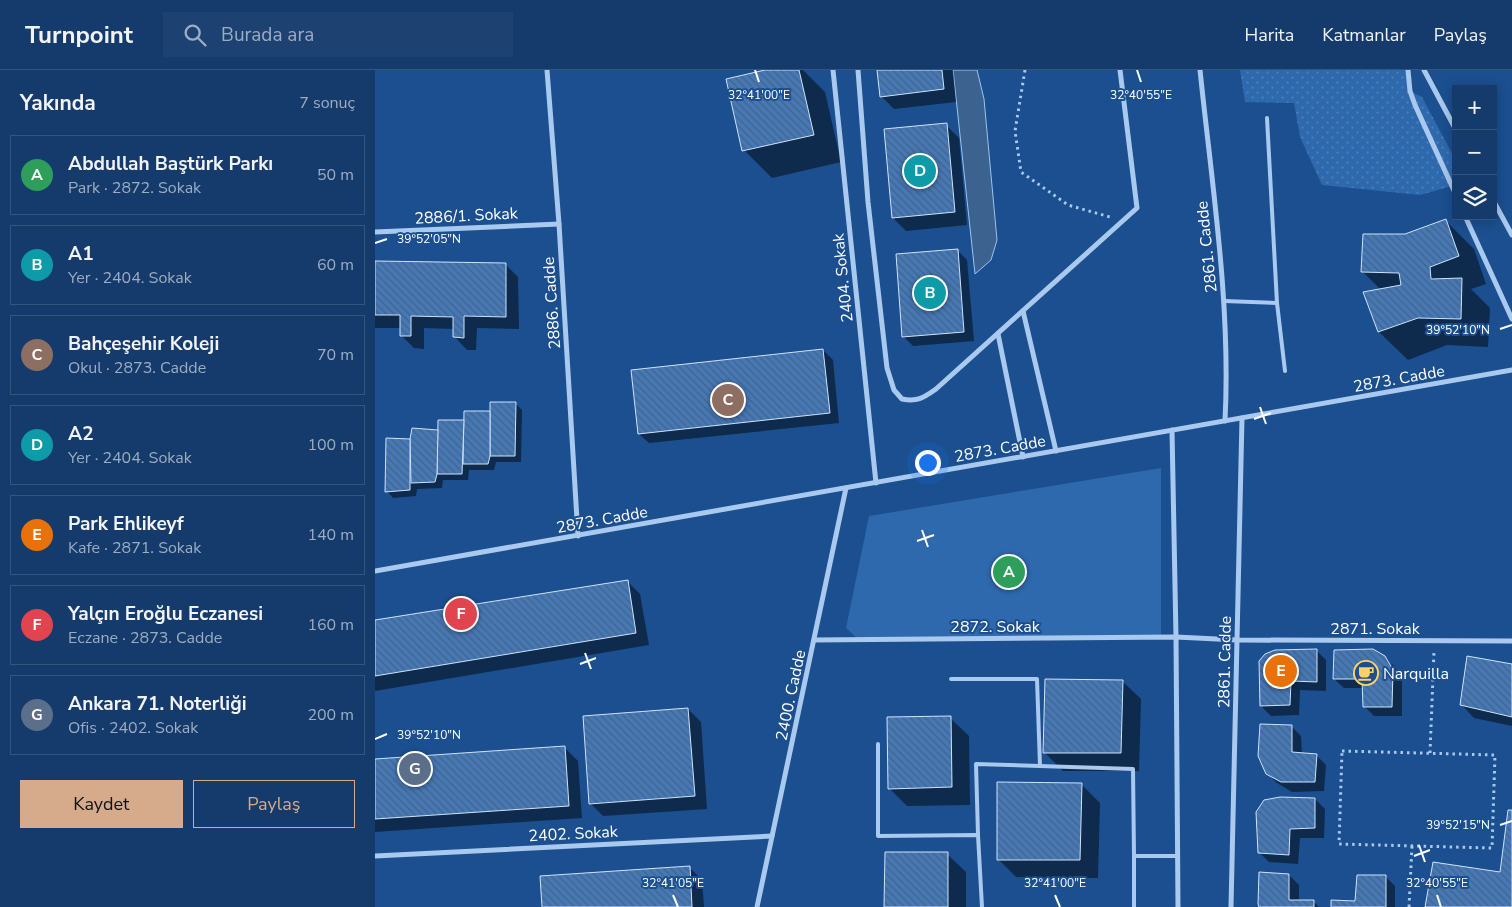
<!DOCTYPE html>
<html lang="tr">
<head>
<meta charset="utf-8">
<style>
	body { margin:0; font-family:"Nunito Sans",sans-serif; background:#1d4271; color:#f1f3f6 }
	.controls { position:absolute; right:15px; top:15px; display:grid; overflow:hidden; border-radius:0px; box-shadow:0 2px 12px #0003 }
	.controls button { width:45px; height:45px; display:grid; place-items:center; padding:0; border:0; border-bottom:1px solid #33557e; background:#143b6b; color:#f1f3f6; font:25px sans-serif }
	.you { position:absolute; left:552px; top:392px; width:18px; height:18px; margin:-12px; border:4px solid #fff; border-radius:50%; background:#1a73e8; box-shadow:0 0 0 8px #1a73e833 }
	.badge { display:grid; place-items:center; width:32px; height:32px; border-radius:50%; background:#d6ab8b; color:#fff; font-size:16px; font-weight:700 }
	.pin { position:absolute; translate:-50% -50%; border:2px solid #fff; box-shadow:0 1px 5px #0006 }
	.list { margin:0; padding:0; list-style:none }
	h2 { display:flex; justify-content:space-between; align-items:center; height:65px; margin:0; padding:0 20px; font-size:21px }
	h2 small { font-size:16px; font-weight:400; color:#9dadc1 }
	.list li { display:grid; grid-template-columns:32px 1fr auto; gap:15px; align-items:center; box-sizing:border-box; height:80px; margin:0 10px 10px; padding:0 10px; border:1px solid #33557e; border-radius:0px }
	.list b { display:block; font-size:19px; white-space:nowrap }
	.list p { margin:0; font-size:16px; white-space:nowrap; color:#9dadc1 }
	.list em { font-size:16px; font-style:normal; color:#9dadc1 }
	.actions { display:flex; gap:10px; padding:15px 20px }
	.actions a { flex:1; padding:11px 0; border:1px solid #d6ab8b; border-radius:0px; text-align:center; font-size:18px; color:#d6ab8b }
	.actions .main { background:#d6ab8b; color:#111 }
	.icon { flex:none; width:28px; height:28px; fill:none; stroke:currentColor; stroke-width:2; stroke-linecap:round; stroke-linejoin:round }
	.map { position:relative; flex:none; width:1137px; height:837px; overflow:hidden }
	header { display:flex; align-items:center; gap:30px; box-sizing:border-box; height:70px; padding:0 25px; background:#143b6b; border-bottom:1px solid #33557e }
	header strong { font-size:24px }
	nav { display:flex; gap:28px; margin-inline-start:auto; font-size:18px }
	.search { width:350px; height:45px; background:#1d4271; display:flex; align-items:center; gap:12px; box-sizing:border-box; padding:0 18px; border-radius:0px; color:#9dadc1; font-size:19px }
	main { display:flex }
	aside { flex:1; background:#143b6b }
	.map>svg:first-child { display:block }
</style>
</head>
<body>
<header>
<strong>Turnpoint</strong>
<div class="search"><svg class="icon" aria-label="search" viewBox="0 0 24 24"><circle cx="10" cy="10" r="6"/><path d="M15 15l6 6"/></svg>Burada ara</div>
<nav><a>Harita</a><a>Katmanlar</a><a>Paylaş</a></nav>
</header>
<main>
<aside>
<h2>Yakında<small>7 sonuç</small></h2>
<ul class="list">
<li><span class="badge" style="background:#2e9e5b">A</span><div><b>Abdullah Baştürk Parkı</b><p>Park · 2872. Sokak</p></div><em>50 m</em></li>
<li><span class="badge" style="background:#0f9aa8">B</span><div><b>A1</b><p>Yer · 2404. Sokak</p></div><em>60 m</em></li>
<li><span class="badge" style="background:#8d6e63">C</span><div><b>Bahçeşehir Koleji</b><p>Okul · 2873. Cadde</p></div><em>70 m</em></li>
<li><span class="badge" style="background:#0f9aa8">D</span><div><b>A2</b><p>Yer · 2404. Sokak</p></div><em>100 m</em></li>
<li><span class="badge" style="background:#e8710a">E</span><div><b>Park Ehlikeyf</b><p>Kafe · 2871. Sokak</p></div><em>140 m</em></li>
<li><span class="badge" style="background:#e0444e">F</span><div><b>Yalçın Eroğlu Eczanesi</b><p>Eczane · 2873. Cadde</p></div><em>160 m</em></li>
<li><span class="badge" style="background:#5c6f8a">G</span><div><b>Ankara 71. Noterliği</b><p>Ofis · 2402. Sokak</p></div><em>200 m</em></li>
</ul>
<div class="actions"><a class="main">Kaydet</a><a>Paylaş</a></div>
</aside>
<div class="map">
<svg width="1137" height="837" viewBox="0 0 1137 837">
	<defs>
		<pattern id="grass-dots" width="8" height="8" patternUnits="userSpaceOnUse" patternTransform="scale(1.25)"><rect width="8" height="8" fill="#2e69ad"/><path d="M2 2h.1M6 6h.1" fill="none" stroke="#4d80b9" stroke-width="1.8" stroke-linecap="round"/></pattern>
		<pattern id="building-back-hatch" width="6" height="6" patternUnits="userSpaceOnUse" patternTransform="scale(1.25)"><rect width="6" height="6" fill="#4478b7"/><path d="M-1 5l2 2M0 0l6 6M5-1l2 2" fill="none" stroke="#486282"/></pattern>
	</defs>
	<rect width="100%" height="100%" fill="#1b4f8f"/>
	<!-- grass -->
	<path fill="url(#grass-dots)" d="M865,0H1031L1035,21L1047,27L1081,91V115L1045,125L947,115L925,67L919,33L870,32Z"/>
	<!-- green -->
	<path fill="#2e69ad" d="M786,398V565L485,571L471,558L494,446Z"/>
	<!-- water -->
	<path fill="#3c6290" stroke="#9cc4f0" d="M578,0H602L609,29L622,170L616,190L600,204Z"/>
	<!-- shadow -->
	<g fill="#0007">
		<path d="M396,0H428L450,22L466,92L397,108L369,80Z"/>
		<path d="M503,0H578L581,32L519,39L506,26Z"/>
		<path d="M571,55L584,68L592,155L531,161L518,148Z"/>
		<path d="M1070,150L1099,179L1111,214L1096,219L1115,238L1113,277L1072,275L1033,290L1004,262L989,223L1006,220L987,201L1031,166Z"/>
		<path d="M582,180L592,190L599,271L538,276L528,266Z"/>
		<path d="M0,192L130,194L143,207L144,259L102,258L101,280H92L79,266V259L49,258V279L39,278L26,265V258H0Z"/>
		<path d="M448,280L458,290L464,353L274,373L264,364Z"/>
		<path d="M140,333L147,340L146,392H121L119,400H94L93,410H68L67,418L42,419L41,426L18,428L12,421V370H36Z"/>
		<path d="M252,511L265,524L274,575L0,621V551Z"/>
		<path d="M941,580L951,590V621L925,620L924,645L896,646L886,636Z"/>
		<path d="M1009,587L1014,591H1012L1020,606L1022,605L1016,593L1020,597L1027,611V646H999L989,636V618H969L959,609Z"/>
		<path d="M1137,596V656L1099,648L1086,634Z"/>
		<path d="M747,611L766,629L764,701H688L669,682Z"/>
		<path d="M313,639L326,652L332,739L228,746L215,733Z"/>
		<path d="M575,648L594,666L595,735L532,736L514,718Z"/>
		<path d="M916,656L926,666L927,684L941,685L951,695L949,721L917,722L902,713L892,703Z"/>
		<path d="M190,678L203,691L207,748L0,762V690Z"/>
		<path d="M706,714L725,733L723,808L641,807L623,789Z"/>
		<path d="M940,729L950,739L949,768H925L923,794L894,792L884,782Z"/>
		<path d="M572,784L591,802V837H510Z"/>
		<path d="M314,797L327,810L329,837H168Z"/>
		<path d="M914,805L924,815V831L939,832L944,837H886Z"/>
		<path d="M1010,806L1020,816V837H957L982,833Z"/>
	</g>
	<!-- building -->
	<g fill="url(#building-back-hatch)" stroke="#cfe3fa">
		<path d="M390,0H424L439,65L367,81L351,9Z"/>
		<path d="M502,0H567L569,19L505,27Z"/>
		<path d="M572,53L580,142L517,148L509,59Z"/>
		<path d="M1071,149L1084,186L1055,197L1056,209L1087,208L1086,249L1043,248L1003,262L988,222L1026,215L1024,203L986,202L988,164H1030Z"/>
		<path d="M583,179L589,262L527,267L521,184Z"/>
		<path d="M0,191L131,193V247L89,246V268L78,267V247L36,246V266H25V245H0Z"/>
		<path d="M448,279L455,343L263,364L256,300Z"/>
		<path d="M115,332H141L140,386H115Z"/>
		<path d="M89,341H115V386L113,394H88Z"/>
		<path d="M63,350H89L87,404H62Z"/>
		<path d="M37,358L63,360L62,404L60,412L36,413L35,369Z"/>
		<path d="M11,368L35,369V420L10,422Z"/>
		<path d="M253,510L261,563L0,606V550Z"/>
		<path d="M942,579V612L916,611L915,635L885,636L884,591L890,584L900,580Z"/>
		<path d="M998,579L1010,586L1018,600L1017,637H988L987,609H958L959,580Z"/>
		<path d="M1092,586L1137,594V647L1085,635Z"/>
		<path d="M670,609L748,610L746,683H668Z"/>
		<path d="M313,638L320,726L214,734L208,646Z"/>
		<path d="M576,646L577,717L513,719L512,647Z"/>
		<path d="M885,654L917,655V682L942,684L940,712H906L891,704L883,686Z"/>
		<path d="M190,676L194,736L0,749V689Z"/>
		<path d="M622,712L707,713L705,790H622Z"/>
		<path d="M905,727L940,728V758L915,759L914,785L883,783L881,742L889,730Z"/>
		<path d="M1133,740H1137V837H1050L1058,792L1125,802Z"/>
		<path d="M510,782H573V837H509Z"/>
		<path d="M315,796L317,837H167L165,806Z"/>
		<path d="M884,802L914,804V830H939V837H884L883,834Z"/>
		<path d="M982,805H1011V837H956V830L980,831Z"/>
	</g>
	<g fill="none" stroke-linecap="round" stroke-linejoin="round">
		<!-- path -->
		<g stroke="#a9c9ee" stroke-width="3" stroke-dasharray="2.5 4" stroke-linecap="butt">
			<path d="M650,0L640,61L646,102L693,135L735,147"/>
			<path d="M967,681L1120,685L1117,778L964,774Z"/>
			<path d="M1055,683L1059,581"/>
			<path d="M1034,837L1037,776"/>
		</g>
		<!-- service -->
		<g stroke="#a9c9ee" stroke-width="4">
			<path d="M892,48L902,233L910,301"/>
			<path d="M849,231L902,233"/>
			<path d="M576,609H662L665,696"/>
			<path d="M503,674V766L603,765L607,837"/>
			<path d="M603,765L601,694L758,699L759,786"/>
			<path d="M759,837V786H802"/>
		</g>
		<!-- minor -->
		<g stroke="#a9c9ee" stroke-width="5">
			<path d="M172,0L184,154L203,466"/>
			<path d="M458,0L501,413"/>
			<path d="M483,0L493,132L512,298L519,320L527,329C543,332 548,328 561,319L762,138L745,0"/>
			<path d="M825,0C837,116 856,234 850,351"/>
			<path d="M1033,0L1035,21L1040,35L1081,125"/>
			<path d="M1049,0L1081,60"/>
			<path d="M1118,130L1137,165"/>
			<path d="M1090,146L1137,249"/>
			<path d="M0,162L184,154"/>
			<path d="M648,241L681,381"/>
			<path d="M623,264L648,387"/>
			<path d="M797,360L801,567L803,837"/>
			<path d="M0,501L1137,300"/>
			<path d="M439,570L801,567L862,570L1137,571"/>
			<path d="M0,786L397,766"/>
			<path d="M382,837L471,418"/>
			<path d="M856,837L867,348"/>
		</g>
	</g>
	<!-- ticks -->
	<path fill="none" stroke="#fff" stroke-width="2" d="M380,0L384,12M762,0L766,12M0,173L12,169M1125,259L1137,255M885,337L891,354M879,349L896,343M547,460L553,477M542,471L559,465M210,583L216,599M205,594L221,588M0,669L12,664M1125,755L1137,751M1044,775L1050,792M1039,786L1055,780M298,825L303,837M680,825L685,837M1062,825L1066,837"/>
	<!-- icons -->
	<defs>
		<symbol id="cafe-ring" viewBox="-11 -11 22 22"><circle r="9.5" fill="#1b4f8f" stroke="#ffd166" stroke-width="1.5"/><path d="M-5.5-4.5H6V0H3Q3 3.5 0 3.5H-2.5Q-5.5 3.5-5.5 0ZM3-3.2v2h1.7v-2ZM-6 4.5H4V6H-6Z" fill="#ffd166"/></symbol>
	</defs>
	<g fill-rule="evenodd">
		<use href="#cafe-ring" x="977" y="589" width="28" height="28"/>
	</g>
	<g text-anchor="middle" stroke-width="4" stroke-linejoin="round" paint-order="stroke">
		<!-- street labels -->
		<g font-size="16" fill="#fff" stroke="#1b4f8f">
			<text transform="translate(91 145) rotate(-3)" y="6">2886/1. Sokak</text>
			<text transform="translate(831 177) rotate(-96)" y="6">2861. Cadde</text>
			<text transform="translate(467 208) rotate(-96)" y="6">2404. Sokak</text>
			<text transform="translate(176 233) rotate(-94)" y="6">2886. Cadde</text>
			<text transform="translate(1024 308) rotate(-10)" y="6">2873. Cadde</text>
			<text transform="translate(625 378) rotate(-10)" y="6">2873. Cadde</text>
			<text transform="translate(227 449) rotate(-10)" y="6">2873. Cadde</text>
			<text x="620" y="562">2872. Sokak</text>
			<text x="1000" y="564">2871. Sokak</text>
			<text transform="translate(849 592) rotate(-89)" y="6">2861. Cadde</text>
			<text transform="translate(415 625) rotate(-78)" y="6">2400. Cadde</text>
			<text transform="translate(198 763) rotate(-3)" y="6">2402. Sokak</text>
		</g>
		<!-- poi labels -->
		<g font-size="16" fill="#fff" stroke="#1b4f8f" text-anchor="start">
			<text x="1008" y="609">Narquilla</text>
		</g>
	</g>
	<g font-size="12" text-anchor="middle" fill="#fff" stroke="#1b4f8f" stroke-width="4" stroke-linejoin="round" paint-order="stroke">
		<text x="384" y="29">32°41'00"E</text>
		<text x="766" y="29">32°40'55"E</text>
		<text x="54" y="173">39°52'05"N</text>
		<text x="1083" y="264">39°52'10"N</text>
		<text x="54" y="669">39°52'10"N</text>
		<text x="1083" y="759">39°52'15"N</text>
		<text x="298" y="817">32°41'05"E</text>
		<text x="680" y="817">32°41'00"E</text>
		<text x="1062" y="817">32°40'55"E</text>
	</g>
</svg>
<div class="controls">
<button>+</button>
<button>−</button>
<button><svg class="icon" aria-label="layers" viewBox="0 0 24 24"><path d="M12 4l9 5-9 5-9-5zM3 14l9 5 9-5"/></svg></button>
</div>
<div class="you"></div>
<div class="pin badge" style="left:634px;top:502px;background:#2e9e5b">A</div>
<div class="pin badge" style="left:555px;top:223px;background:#0f9aa8">B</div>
<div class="pin badge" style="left:353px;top:330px;background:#8d6e63">C</div>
<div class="pin badge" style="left:545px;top:101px;background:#0f9aa8">D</div>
<div class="pin badge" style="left:906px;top:601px;background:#e8710a">E</div>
<div class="pin badge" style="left:86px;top:544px;background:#e0444e">F</div>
<div class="pin badge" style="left:40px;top:699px;background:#5c6f8a">G</div>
</div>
</main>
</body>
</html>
